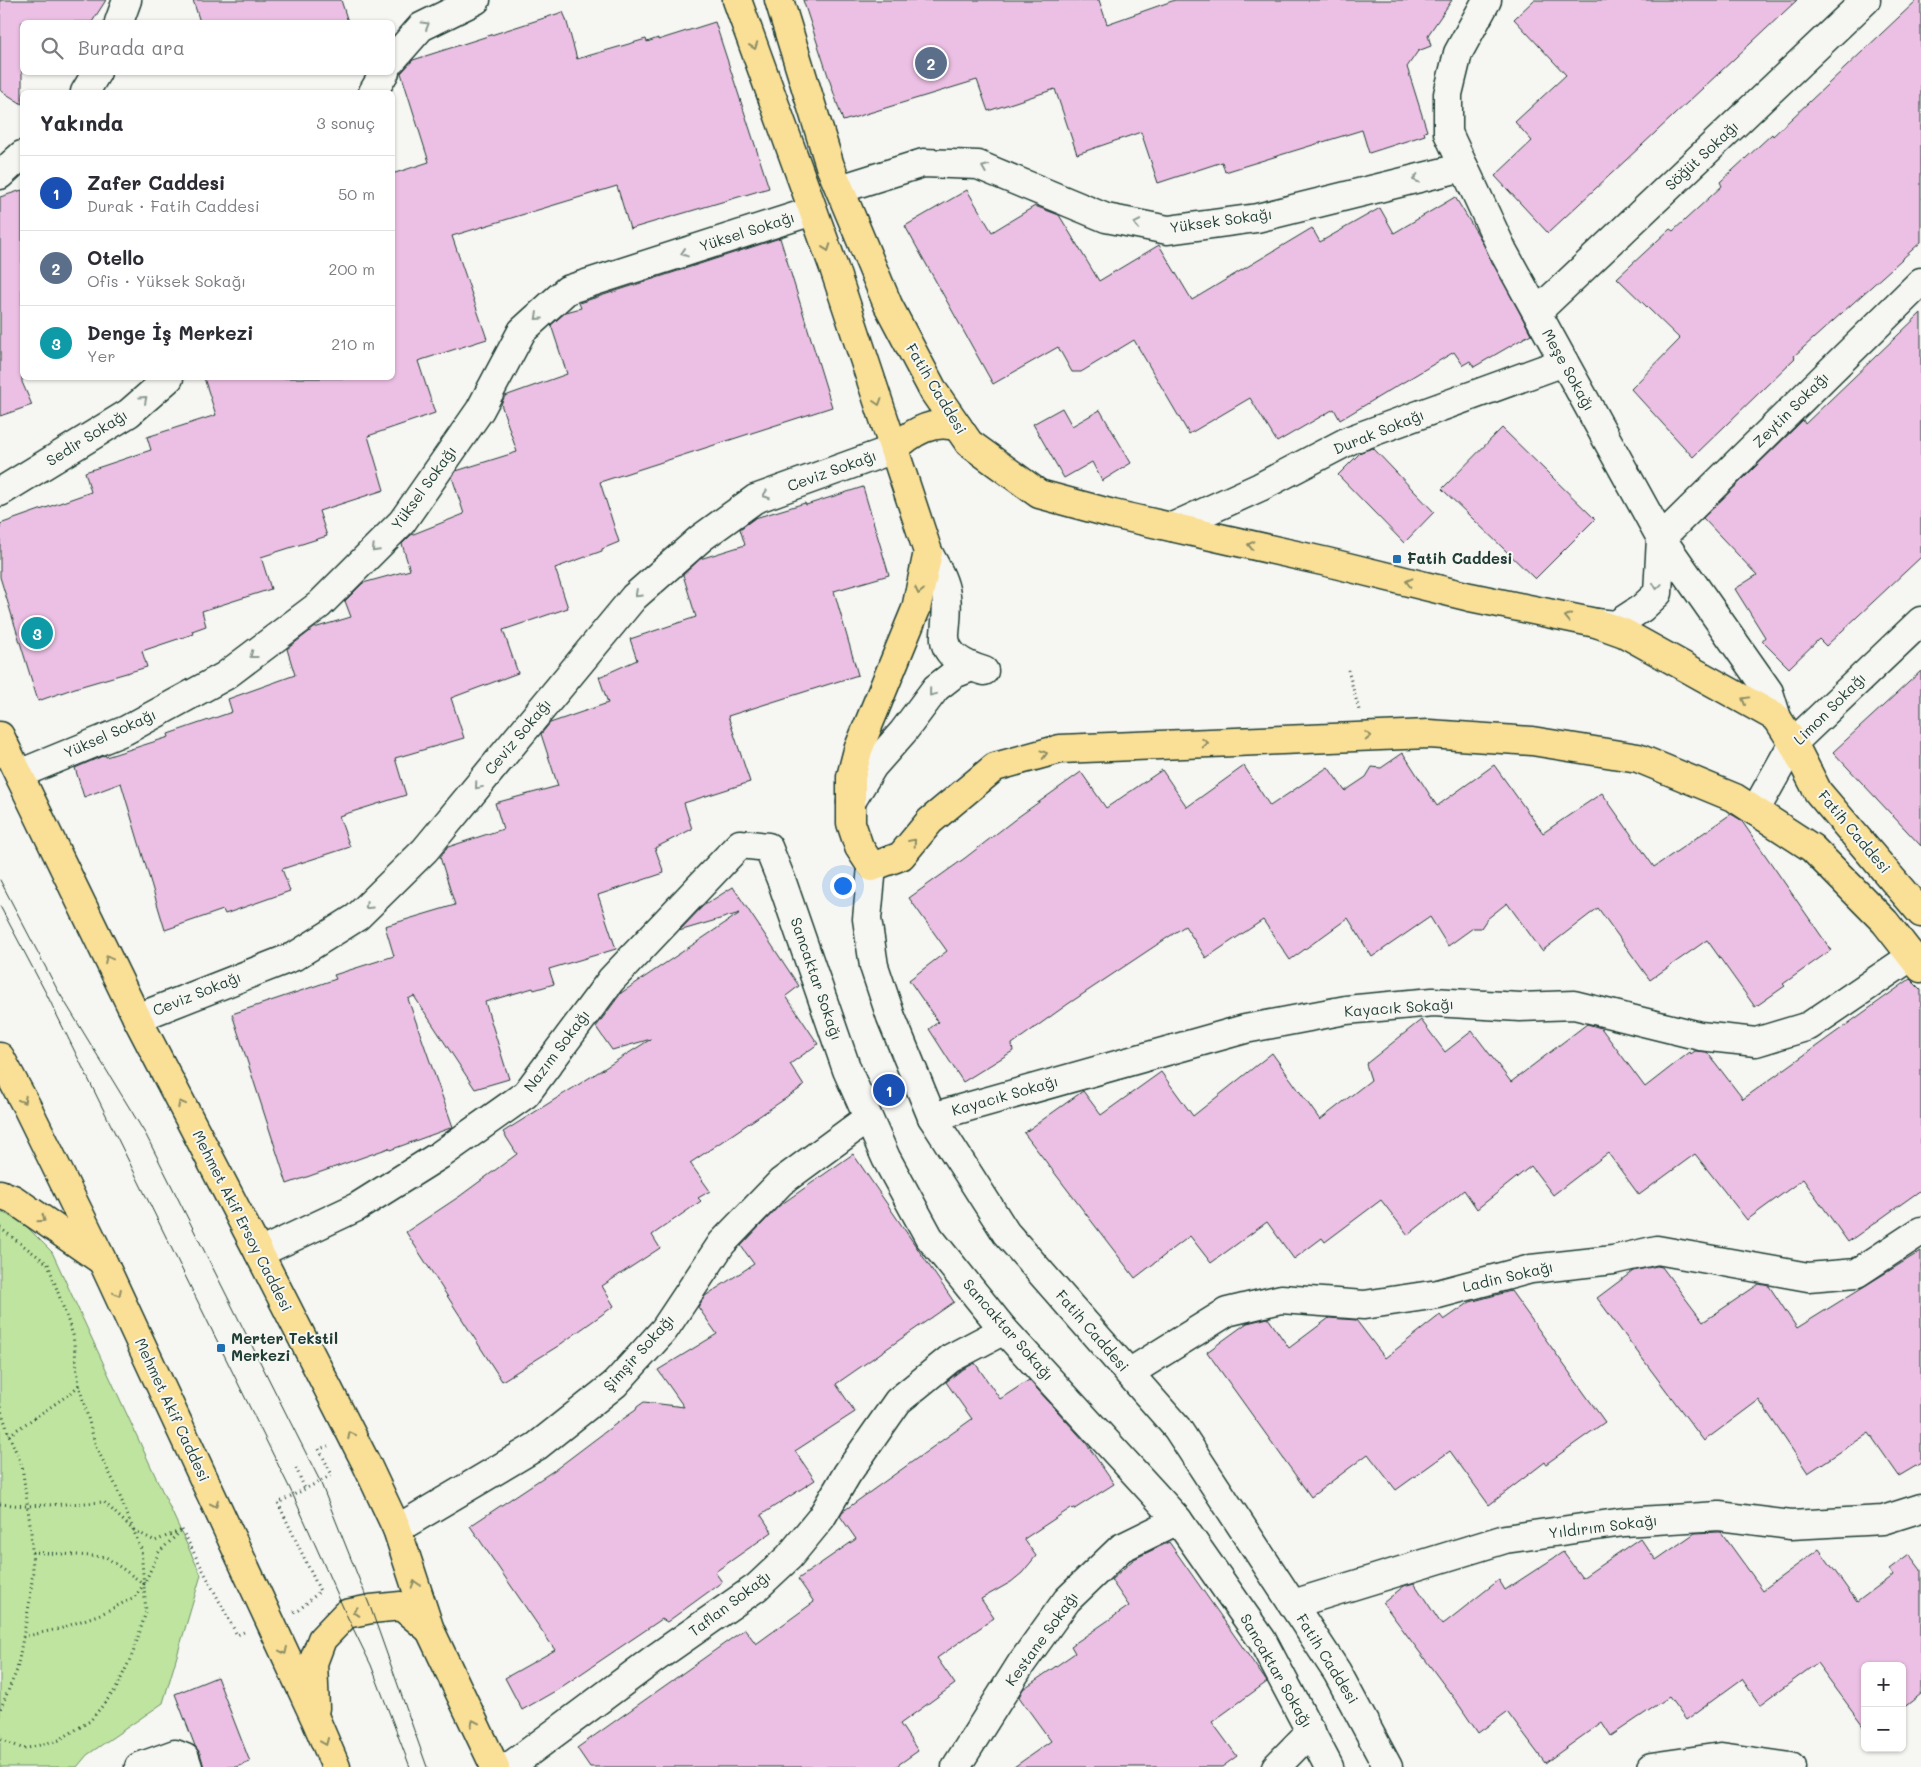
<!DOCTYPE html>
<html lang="tr">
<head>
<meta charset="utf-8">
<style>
	body { margin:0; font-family:Mali,sans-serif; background:#f2f2f3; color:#2b2b33 }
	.controls { position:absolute; right:15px; bottom:15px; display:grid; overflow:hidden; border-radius:8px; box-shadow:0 1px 4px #0004 }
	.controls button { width:45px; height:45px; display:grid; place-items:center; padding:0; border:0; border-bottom:1px solid #e1e1e2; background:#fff; color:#2b2b33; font:25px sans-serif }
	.you { position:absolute; left:842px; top:885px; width:18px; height:18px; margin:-12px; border:4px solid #fff; border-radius:50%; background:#1a73e8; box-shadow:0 0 0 8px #1a73e833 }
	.badge { display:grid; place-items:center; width:32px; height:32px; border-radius:50%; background:#7c3aed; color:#fff; font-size:16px; font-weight:700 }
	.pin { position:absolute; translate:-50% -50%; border:2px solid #fff; box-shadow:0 1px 5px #0006 }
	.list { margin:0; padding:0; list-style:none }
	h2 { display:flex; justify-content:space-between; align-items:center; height:65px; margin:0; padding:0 20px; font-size:21px }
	h2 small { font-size:16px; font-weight:400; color:#7c7c81 }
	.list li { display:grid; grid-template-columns:32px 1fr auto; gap:15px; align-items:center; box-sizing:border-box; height:75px; padding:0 20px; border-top:1px solid #e1e1e2 }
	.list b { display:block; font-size:19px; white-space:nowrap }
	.list p { margin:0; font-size:16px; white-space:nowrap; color:#7c7c81 }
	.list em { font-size:16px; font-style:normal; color:#7c7c81 }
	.icon { flex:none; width:28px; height:28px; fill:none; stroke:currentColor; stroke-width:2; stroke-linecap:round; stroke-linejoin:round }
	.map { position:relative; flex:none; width:1921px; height:1767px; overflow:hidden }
	.search { position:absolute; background:#fff; box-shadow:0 1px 4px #0004; left:20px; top:20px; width:375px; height:55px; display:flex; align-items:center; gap:12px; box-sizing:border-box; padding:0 18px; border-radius:8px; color:#7c7c81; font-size:19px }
	.panel { position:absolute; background:#fff; box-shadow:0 1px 4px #0004; left:20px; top:90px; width:375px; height:290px; border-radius:8px }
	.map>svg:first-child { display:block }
</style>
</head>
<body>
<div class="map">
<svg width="1921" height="1767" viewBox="0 0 1921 1767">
	<rect width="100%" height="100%" fill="#f6f6f2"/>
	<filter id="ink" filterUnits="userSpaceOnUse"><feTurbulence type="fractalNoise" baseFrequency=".02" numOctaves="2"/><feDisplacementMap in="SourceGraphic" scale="10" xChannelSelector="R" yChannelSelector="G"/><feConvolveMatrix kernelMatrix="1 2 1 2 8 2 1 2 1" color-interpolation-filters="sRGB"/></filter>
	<g filter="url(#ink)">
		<!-- green -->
		<path fill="#bee49f" stroke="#6e906a" d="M0,1212L19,1219L52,1252L201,1575L163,1703L87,1755L77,1767H0Z"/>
		<!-- building -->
		<g fill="#ecc0e4" stroke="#1f3d34">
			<path d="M0,0H106L92,22H22V104L0,90Z"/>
			<path d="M193,0H341L348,22H200Z"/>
			<path d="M803,0H1099L1107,24L1175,0H1452L1428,35L1431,46L1418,51L1407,67L1427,131L1424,132L1425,135L1369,153L1362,130L1225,172L1222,162L1158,183L1141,132L1077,154L1055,89L988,111L977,80L843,121Z"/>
			<path d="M1534,0H1797L1548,233L1495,176L1532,141L1515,122L1566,75L1514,19Z"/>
			<path d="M1917,0H1921V242L1794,356L1795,358L1693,457L1631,389L1680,339L1617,278L1670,229L1673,231L1722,186L1720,182L1772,134L1773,136Z"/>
			<path d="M563,12L566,19L577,59L646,39L647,42L658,38V40L715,22L769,188L630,229L617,186L452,236L487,339L418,361L435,413L368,436L384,490L319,511L327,536L261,557L271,589L202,611L206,626L192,631L193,634L142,651L147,667L75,688L38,701L0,577V524L91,492L85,472L151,450L147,437L216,415L204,378H392V174L429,162L401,73L413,60Z"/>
			<path d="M22,190V382L32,405L0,416V197Z"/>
			<path d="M967,190L992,232L1035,206L1059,215L1099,281L1159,245L1192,300L1312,228L1320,242L1380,208L1394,233L1455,197L1480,238L1531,334L1474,367L1470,361L1463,365L1454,352L1340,420L1334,409L1277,442L1250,398L1189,434L1134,340L1081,372H1072L1058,347L993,384L905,226Z"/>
			<path d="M780,238L832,407L600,482L619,542L602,549V551L555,568L568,608L503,630L518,673L451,698L464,738L395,758L406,795L339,816L350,847L282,869L290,891L225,914L223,910L165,930L121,783L84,797L75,768L105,755L106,757L169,737L168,734L232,712L228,699L295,675L287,649L314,628L351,617L345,601L363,583L410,570L402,544L411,535L464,514L452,477L456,471L517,452L501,404L505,396L567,374L551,325L566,312L581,308L579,303Z"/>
			<path d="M1921,313V557L1826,646L1819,639L1789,668L1762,641L1765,637L1735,589L1757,575L1703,518L1803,420L1805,424Z"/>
			<path d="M1062,408L1072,426L1100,410L1131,463L1102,481L1092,462L1064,478L1033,424Z"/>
			<path d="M1502,428L1595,519L1535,579L1442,489Z"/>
			<path d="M1373,448L1434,512L1404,543L1338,475L1361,452Z"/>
			<path d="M863,487L889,575L834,591L858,675L728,716L750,782L684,803L692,829L655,848L664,873L598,895L616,949L549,969L554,984L534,990L533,988L485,1002L509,1079L475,1089L414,996L408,999L453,1127L390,1150L389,1148L287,1184L232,1014L336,979L334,975L394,956L385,926L455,905L440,857L448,847L503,829L495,803L558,786L541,734L550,723L608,703L599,677L637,660L630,639L696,617L683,575L700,559L745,545L740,529L755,518L805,503L806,505Z"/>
			<path d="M1921,671V846L1833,752Z"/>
			<path d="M1403,753L1437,806L1494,765L1543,833L1602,793L1654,867L1731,814L1741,820L1831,950L1783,984L1785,986L1755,1007L1707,940L1650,980L1598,908L1542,951L1507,903L1487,919L1481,928H1473L1448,946L1430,917L1372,957L1348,918L1290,960L1263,920L1206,958L1185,926L1068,1004L1012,1044L1013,1051L963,1082L929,1029L938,1022L909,980L947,951L909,898L965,858L1018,817L1081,772L1106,808L1162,770L1187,807L1244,766L1270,806L1328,767L1345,791L1366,777L1372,767L1381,768Z"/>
			<path d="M733,887L799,986L786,996L818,1044L790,1064L804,1086L690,1163L710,1191L698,1198L701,1201L652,1235L660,1248L602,1286L614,1306L558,1346L502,1381L406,1232L460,1196L517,1154L503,1132L651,1039L612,1050L596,1027L621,993L740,913L679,931L703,906Z"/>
			<path d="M1910,979L1921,990V1190L1848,1242L1803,1179L1747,1220L1695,1154L1639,1195L1608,1153L1553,1195L1531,1166L1477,1209L1464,1190L1408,1235L1381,1200L1325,1242L1322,1238L1294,1259L1267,1222L1211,1263L1190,1236L1135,1278L1024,1133L1083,1091L1101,1115L1161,1072L1193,1116L1272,1053L1320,1120L1371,1080L1366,1064L1421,1020L1445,1052L1472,1031L1511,1082L1587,1024L1601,1028L1645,1087L1690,1052L1691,1054L1695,1051L1707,1052L1743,1099Z"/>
			<path d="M853,1154L954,1302L836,1384L855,1412L795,1451L815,1480L761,1515L772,1532L715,1572L722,1582L667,1622L662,1619L557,1690L522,1710L505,1678L555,1650L470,1526L556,1469L613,1426L636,1410L637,1407L644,1402L684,1407L658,1370L717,1334L698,1307L705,1296L754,1264L741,1246L779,1206Z"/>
			<path d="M1921,1251V1463L1899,1476L1869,1433L1808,1473L1759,1400L1704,1441L1597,1298L1633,1271L1657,1266L1662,1267L1703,1322L1759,1284L1769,1286L1797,1328Z"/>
			<path d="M1511,1291L1605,1422L1546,1464L1545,1462L1489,1505L1450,1451L1396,1490L1368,1454L1311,1497L1207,1352L1247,1323L1268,1318L1289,1348L1329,1318L1356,1320L1385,1358L1440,1315L1444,1320L1470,1302Z"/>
			<path d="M975,1363L1000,1399L1029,1380L1086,1443L1114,1484L1073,1510L1071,1508L1024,1539L1036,1556L1022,1573L1011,1582L981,1599L994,1618L937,1658L955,1684L900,1724L918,1751L895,1767H590L577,1748L745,1629L756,1644L814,1602L798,1579L856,1539L840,1516L842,1512L972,1419L946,1382L960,1371Z"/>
			<path d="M1719,1532H1721L1763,1590L1819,1549L1857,1602L1893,1575L1889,1569L1909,1554L1921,1570V1694L1902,1709V1666H1865V1728L1817,1663L1760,1705L1742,1679L1686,1720L1669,1697L1611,1736L1602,1722L1545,1763L1507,1712L1478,1733L1459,1705L1383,1603L1404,1586L1414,1583L1442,1625L1499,1580L1505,1590L1563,1552L1582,1578L1640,1538L1656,1560L1695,1533Z"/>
			<path d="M1169,1542L1267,1682L1212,1722L1237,1756L1222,1767H1014L1051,1741L1019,1697L1023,1689L1075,1653L1071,1646L1129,1606L1111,1580L1134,1559Z"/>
			<path d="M217,1677L250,1762L237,1767H204L200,1753L195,1746L175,1694Z"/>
		</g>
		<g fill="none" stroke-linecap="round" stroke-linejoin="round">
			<defs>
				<g id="minor">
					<path d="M1487,0L1458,53L1448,94V133L1503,251L1661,538L1769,692L1777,718"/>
					<path d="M119,22L127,0"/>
					<path d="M392,60L421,27L476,0"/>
					<path d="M85,92L97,72"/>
					<path d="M373,92L385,72"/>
					<path d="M0,175L22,155"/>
					<path d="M840,189L923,163L978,165L1106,218L1168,230L1257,218L1464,167"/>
					<path d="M1537,312L1866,0"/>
					<path d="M0,492L129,413L169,378"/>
					<path d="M1172,527L1260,487L1350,440L1564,362"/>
					<path d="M928,552C935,566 944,579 946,595C948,608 946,621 945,634C943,656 967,666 984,671"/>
					<path d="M1596,623L1616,625L1642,608L1658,593L1661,538L1921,282"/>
					<path d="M19,774L126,730L225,676L319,605L402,522L480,410L522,331L567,290L813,211"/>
					<path d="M851,802L873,766L903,732L936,688L954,674L972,667"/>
					<path d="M1755,811L1793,743L1921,621"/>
					<path d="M872,867L867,919L874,966L891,1017L932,1117L1006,1233L1177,1428L1337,1672L1388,1767"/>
					<path d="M137,1018L295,956L357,917L425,850L634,597L701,538L755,499L894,449"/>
					<path d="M932,1117L1245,1029L1346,1010L1433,1002L1520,1007L1574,1005L1700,1036L1756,1042L1809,1026L1912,956"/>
					<path d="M259,1253L357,1207L440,1155L526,1094L611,980L740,844L768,847L782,882L847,1070L886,1158L929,1237L1004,1330L1178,1520L1262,1640L1329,1767"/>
					<path d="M1129,1373L1227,1312L1281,1299L1364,1305L1438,1294L1531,1269L1613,1260L1657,1250L1808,1277L1857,1273L1921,1231"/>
					<path d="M397,1529L537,1446L615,1384L664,1330L722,1243L781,1182L868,1118"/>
					<path d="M1293,1604L1505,1539L1624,1522L1719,1516L1791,1525L1883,1520L1921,1508"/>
					<path d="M139,1767L175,1754L185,1758L188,1767"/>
					<path d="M509,1767L654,1659L757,1587L789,1557L821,1518L847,1474L898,1401L951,1358L1004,1330"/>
					<path d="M956,1767L1021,1664L1067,1600L1121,1548L1178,1520"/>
					<path d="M1276,1767L1311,1731"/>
					<path d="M1651,1767L1721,1757L1791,1767"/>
				</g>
				<g id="major">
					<path d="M737,0L834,268L928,552L916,609L858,750L851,777V823L859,847L872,867L901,856L930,821L995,767L1060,749L1429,734L1532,741L1638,758L1735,798L1812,848L1885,922L1921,968"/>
					<path d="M779,0L830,166L888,305L934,392L969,443L1039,494L1113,514L1327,562L1470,597L1596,623L1624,633L1777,718L1793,743L1818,792L1921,913"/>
					<path d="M894,449C912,432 933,419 958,427"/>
					<path d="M0,736L137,1018L259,1253L366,1463L397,1529L430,1630L495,1767"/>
					<path d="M0,1057L27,1107L103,1262L315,1718L336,1767"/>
					<path d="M0,1194L13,1199L101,1260"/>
					<path d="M315,1708L313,1663L322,1639L346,1614L371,1609L401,1606L430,1630"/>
				</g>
			</defs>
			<!-- minor casing -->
			<use href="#minor" stroke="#1f3d34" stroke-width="31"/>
			<!-- major casing -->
			<use href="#major" stroke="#1f3d34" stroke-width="31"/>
			<!-- path -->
			<g stroke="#1f3d34" stroke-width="3" stroke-dasharray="1 4" stroke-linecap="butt">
				<path d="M1348,670L1359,710"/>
				<path d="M0,1228L48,1264L73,1335L79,1385L96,1447L115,1484L141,1549L146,1612L133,1653L116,1689L90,1721L59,1740L24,1749L0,1739"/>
				<path d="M0,1407L9,1435L22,1466L31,1531L33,1570L30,1600L17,1670L0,1710"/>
				<path d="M9,1435L71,1393L79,1385"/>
				<path d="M296,1468L305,1489"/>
				<path d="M0,1504L26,1506L104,1502L132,1529L155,1541L182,1530L159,1552L144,1584L135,1597L103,1613L62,1628L23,1637"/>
				<path d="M182,1530L237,1635L244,1632"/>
				<path d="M32,1552L106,1557L144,1584"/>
				<path d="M294,1612L299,1610L320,1591L278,1503L332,1475L319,1449L328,1446"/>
			</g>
			<!-- minor -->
			<use href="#minor" stroke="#f6f6f2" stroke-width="28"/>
			<!-- major -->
			<use href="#major" stroke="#fadf96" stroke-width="28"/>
			<!-- tram -->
			<g stroke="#1f3d34" stroke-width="1">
				<path d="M0,880L57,989L146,1135L320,1481L371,1609L427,1767"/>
				<path d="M0,906L47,995L293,1495L346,1614L371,1665L410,1767"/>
			</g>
		</g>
		<!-- one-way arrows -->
		<defs><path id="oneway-chevron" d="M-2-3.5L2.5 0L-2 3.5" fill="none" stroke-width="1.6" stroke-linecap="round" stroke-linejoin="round" transform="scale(1.25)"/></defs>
		<g stroke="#8a9a93">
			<use href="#oneway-chevron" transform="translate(426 25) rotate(-31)"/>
			<use href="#oneway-chevron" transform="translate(985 168) rotate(-158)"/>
			<use href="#oneway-chevron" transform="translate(1416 179) rotate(166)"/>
			<use href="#oneway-chevron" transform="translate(1137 224) rotate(-169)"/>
			<use href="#oneway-chevron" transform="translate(684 253) rotate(162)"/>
			<use href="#oneway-chevron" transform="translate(538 317) rotate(138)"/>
			<use href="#oneway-chevron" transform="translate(144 399) rotate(-42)"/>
			<use href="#oneway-chevron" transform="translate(766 495) rotate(160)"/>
			<use href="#oneway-chevron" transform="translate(375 549) rotate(135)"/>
			<use href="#oneway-chevron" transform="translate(1657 586) rotate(98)"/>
			<use href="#oneway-chevron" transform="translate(638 594) rotate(137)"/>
			<use href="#oneway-chevron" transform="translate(253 655) rotate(143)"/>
			<use href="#oneway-chevron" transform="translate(932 693) rotate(129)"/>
			<use href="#oneway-chevron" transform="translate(478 786) rotate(130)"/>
			<use href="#oneway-chevron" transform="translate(368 906) rotate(136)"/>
		</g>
		<g stroke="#8c8e65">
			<use href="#oneway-chevron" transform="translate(754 46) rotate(70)"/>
			<use href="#oneway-chevron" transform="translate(827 248) rotate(70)"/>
			<use href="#oneway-chevron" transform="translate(878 402) rotate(72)"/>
			<use href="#oneway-chevron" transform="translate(1251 545) rotate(-167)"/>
			<use href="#oneway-chevron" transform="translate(1409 582) rotate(-166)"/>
			<use href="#oneway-chevron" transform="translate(919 591) rotate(102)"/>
			<use href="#oneway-chevron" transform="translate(1568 617) rotate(-168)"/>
			<use href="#oneway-chevron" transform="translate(1745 700) rotate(-151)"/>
			<use href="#oneway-chevron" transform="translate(1368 736) rotate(-2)"/>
			<use href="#oneway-chevron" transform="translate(1205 743) rotate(-3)"/>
			<use href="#oneway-chevron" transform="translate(1044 754) rotate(-15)"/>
			<use href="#oneway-chevron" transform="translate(913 842) rotate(-49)"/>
			<use href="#oneway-chevron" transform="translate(108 959) rotate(-116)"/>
			<use href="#oneway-chevron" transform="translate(23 1100) rotate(62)"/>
			<use href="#oneway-chevron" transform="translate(181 1104) rotate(-118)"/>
			<use href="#oneway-chevron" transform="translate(42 1219) rotate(35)"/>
			<use href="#oneway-chevron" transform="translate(118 1293) rotate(65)"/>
			<use href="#oneway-chevron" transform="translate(351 1435) rotate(-117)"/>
			<use href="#oneway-chevron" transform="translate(215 1504) rotate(65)"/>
			<use href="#oneway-chevron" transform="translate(415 1584) rotate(-108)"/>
			<use href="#oneway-chevron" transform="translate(356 1612) rotate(168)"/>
			<use href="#oneway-chevron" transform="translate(284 1651) rotate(65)"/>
			<use href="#oneway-chevron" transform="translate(474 1723) rotate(-115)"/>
			<use href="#oneway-chevron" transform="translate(325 1742) rotate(67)"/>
		</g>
	</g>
	<!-- markers -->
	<g fill="#1f6fb2" stroke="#f6f6f2" stroke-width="2">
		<rect x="1392" y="554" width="10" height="10" rx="2.5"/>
		<rect x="216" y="1343" width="10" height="10" rx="2.5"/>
	</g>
	<g text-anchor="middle" stroke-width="4" stroke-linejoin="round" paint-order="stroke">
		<!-- street labels -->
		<g font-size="15" fill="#1f3d34" stroke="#f6f6f2">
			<text transform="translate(1702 156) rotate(-43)" y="5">Söğüt Sokağı</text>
			<text transform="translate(1221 221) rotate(-8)" y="5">Yüksek Sokağı</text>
			<text transform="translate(747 232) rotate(-18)" y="5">Yüksel Sokağı</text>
			<text transform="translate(1568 370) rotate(61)" y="5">Meşe Sokağı</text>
			<text transform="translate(936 389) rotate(59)" y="5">Fatih Caddesi</text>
			<text transform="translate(1791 410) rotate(-45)" y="5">Zeytin Sokağı</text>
			<text transform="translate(1379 432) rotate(-22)" y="5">Durak Sokağı</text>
			<text transform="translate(87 438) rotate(-32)" y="5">Sedir Sokağı</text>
			<text transform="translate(832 471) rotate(-20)" y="5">Ceviz Sokağı</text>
			<text transform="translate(424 488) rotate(-54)" y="5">Yüksel Sokağı</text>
			<text transform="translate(1830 709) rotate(-45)" y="5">Limon Sokağı</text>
			<text transform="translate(110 734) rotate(-24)" y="5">Yüksel Sokağı</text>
			<text transform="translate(518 737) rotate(-50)" y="5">Ceviz Sokağı</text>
			<text transform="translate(1854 832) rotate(50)" y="5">Fatih Caddesi</text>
			<text transform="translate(816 979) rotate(71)" y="5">Sancaktar Sokağı</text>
			<text transform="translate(197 994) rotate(-22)" y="5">Ceviz Sokağı</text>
			<text transform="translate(1399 1008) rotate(-4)" y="5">Kayacık Sokağı</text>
			<text transform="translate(557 1051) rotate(-53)" y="5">Nazım Sokağı</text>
			<text transform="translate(1005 1096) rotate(-16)" y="5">Kayacık Sokağı</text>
			<text transform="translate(242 1221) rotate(63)" y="5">Mehmet Akif Ersoy Caddesi</text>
			<text transform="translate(1508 1277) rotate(-13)" y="5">Ladin Sokağı</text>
			<text transform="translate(1008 1330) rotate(49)" y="5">Sancaktar Sokağı</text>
			<text transform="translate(1092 1331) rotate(49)" y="5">Fatih Caddesi</text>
			<text transform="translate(639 1353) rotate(-48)" y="5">Şimşir Sokağı</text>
			<text transform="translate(172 1410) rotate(65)" y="5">Mehmet Akif Caddesi</text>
			<text transform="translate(1603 1527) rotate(-7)" y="5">Yıldırım Sokağı</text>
			<text transform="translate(730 1604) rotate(-37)" y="5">Taflan Sokağı</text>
			<text transform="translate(1042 1639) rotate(-54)" y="5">Kestane Sokağı</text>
			<text transform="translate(1327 1659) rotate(58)" y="5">Fatih Caddesi</text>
			<text transform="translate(1276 1671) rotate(60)" y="5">Sancaktar Sokağı</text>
		</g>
		<!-- poi labels -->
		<g font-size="15" font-weight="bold" fill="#1f3d34" stroke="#f6f6f2" text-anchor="start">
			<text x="1407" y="564">Fatih Caddesi</text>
			<text x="231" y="1344">Merter Tekstil<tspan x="231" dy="17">Merkezi</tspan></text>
		</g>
	</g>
</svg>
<div class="controls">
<button>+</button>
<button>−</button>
</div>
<div class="you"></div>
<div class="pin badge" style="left:889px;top:1090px;background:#1a4fb4">1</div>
<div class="pin badge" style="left:931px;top:63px;background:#5c6f8a">2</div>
<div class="pin badge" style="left:37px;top:633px;background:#0f9aa8">3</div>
<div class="search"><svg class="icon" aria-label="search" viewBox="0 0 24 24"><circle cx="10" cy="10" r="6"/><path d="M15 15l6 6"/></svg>Burada ara</div>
<section class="panel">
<h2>Yakında<small>3 sonuç</small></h2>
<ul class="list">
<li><span class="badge" style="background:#1a4fb4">1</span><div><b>Zafer Caddesi</b><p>Durak · Fatih Caddesi</p></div><em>50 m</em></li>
<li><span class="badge" style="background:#5c6f8a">2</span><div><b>Otello</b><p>Ofis · Yüksek Sokağı</p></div><em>200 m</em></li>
<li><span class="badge" style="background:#0f9aa8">3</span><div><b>Denge İş Merkezi</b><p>Yer</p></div><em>210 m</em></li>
</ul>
</section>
</div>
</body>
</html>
